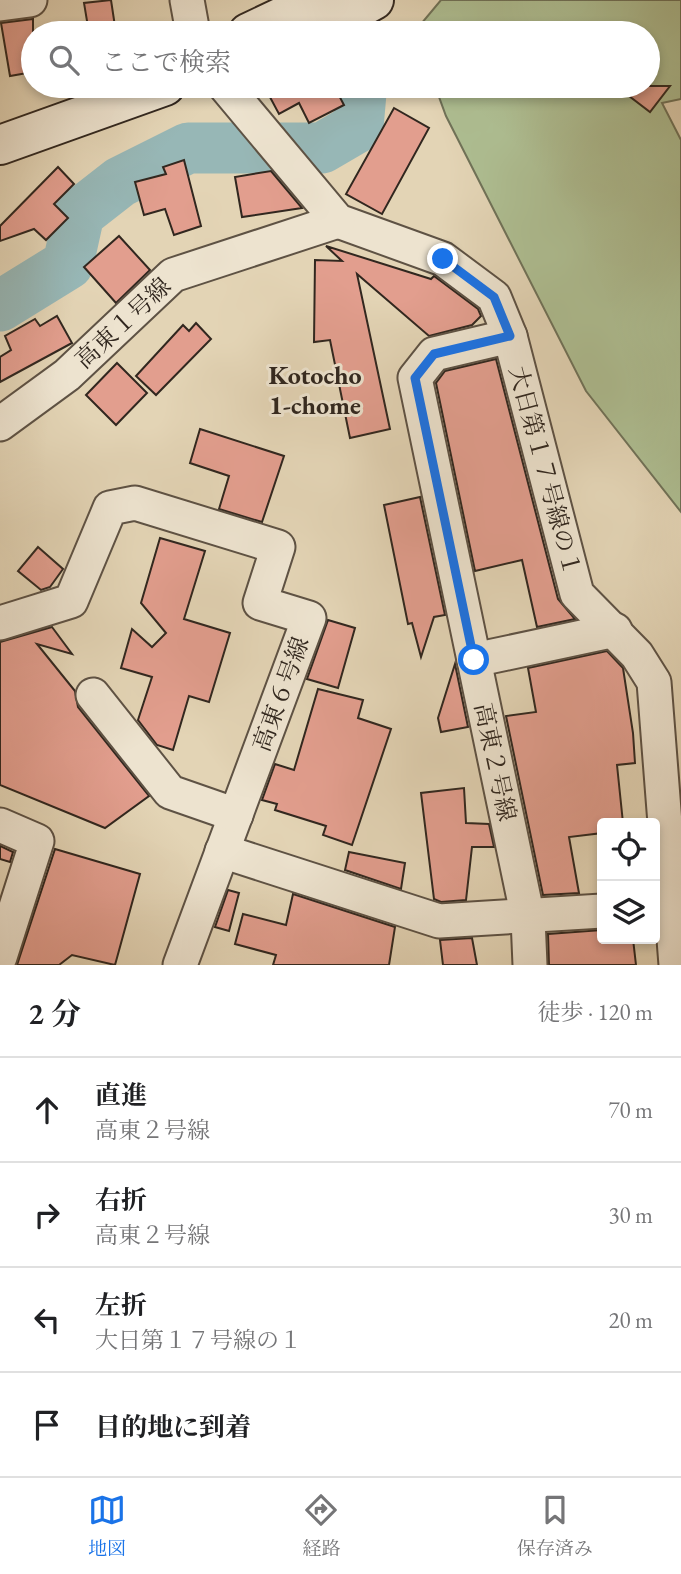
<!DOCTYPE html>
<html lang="ja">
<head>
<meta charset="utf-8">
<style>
	body { margin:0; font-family:"EB Garamond","Noto Serif JP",serif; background:#f2f2f2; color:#202124 }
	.controls { position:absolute; right:21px; bottom:21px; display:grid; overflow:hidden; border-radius:7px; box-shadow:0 4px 10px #0003 }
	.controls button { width:63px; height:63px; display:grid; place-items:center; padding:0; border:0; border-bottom:2px solid #e0e0e0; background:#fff; color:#202124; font:35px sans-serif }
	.stop { position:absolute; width:21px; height:21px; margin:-16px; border:5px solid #1a73e8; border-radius:50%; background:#fff }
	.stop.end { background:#1a73e8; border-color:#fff; box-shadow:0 2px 7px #0008 }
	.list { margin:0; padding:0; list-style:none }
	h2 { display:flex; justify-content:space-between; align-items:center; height:91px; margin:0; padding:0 28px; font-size:30px }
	h2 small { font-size:23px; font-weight:400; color:#757577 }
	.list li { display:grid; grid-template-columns:46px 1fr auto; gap:21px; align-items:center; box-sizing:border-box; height:105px; padding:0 28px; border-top:2px solid #e0e0e0 }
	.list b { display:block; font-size:26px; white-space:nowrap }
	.list p { margin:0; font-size:23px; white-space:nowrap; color:#757577 }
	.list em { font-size:23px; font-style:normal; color:#757577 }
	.icon { flex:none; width:38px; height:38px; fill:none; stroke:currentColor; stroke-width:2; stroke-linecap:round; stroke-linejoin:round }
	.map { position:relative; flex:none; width:681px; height:965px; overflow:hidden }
	.search { position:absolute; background:#fff; box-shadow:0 4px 10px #0003; left:21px; right:21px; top:21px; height:77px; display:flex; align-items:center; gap:18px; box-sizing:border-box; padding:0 24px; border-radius:38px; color:#757577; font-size:26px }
	.sheet { height:511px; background:#fff }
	nav { display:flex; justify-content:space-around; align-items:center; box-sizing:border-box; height:98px; border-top:2px solid #e0e0e0; background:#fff; font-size:19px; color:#757577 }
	nav a { display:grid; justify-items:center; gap:4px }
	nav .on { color:#1a73e8 }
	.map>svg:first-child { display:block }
</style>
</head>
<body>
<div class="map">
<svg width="681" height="965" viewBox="0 0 681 965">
	<rect width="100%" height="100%" fill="#e3d4b5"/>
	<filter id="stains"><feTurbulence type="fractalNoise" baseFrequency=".00286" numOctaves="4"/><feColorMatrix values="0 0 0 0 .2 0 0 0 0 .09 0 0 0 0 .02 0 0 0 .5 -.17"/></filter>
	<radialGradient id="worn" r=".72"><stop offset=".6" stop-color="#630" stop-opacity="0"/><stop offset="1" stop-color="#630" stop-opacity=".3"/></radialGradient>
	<!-- green -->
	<path fill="#aebe92" stroke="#707258" stroke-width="2" d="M441,0H681V99L662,103L681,140V512L586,391L446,116L435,86H648V33H417L416,30Z"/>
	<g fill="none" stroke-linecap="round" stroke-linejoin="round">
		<!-- river -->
		<path stroke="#97b7b6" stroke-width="51" d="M0,306L68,264L79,214L120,182L188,148H322L358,127L361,93L356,86"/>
	</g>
	<!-- building -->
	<g fill="#e29e8e" stroke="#31271f" stroke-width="2">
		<path d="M111,0L116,33H89L84,3Z"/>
		<path d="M33,19V72L10,76L1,23Z"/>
		<path d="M264,86H334L344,105L309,123L299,103L279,114Z"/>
		<path d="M616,86H670L650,112Z"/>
		<path d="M394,108L429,128L382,214L346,194Z"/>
		<path d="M184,160L201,226L174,235L165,209L144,215L135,182L166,174L163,167Z"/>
		<path d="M58,167L74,184L54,204L68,218L46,240L34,229L0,241V226Z"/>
		<path d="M271,171L302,208L242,217L235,177Z"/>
		<path d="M119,236L150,270L116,303L84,267Z"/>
		<path d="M326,246L431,279L434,276L478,309L481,316L472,325L429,336L357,274L390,429L350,438L330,340L314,342L315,260L342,261Z"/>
		<path d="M57,316L72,343L0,382V357L11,350L5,336L35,319L40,326Z"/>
		<path d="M196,323L211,339L156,395L136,376L183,325L189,331Z"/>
		<path d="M496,359L558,599L575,619L537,627L522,560L475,571L436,383L445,371Z"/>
		<path d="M117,363L147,393L116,425L86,395Z"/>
		<path d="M200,429L284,456L262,522L219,509L229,476L190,463Z"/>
		<path d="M420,497L445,615L434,617L421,657L412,623L408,624L384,505Z"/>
		<path d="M160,538L205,551L184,619L230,633L209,702L189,696L173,750L157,745L138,720L152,677L121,668L132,629L152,647L166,633L141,603Z"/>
		<path d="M38,547L63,569L50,587L41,590L18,571Z"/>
		<path d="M328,620L355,628L338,688L307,679Z"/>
		<path d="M52,627L72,654L37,644L75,691L78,707L149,796L105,828L0,785V642Z"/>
		<path d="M607,651L623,668L633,733L635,763L617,765L623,823H602V833L569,837L579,893L543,895L506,716L536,712L528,668Z"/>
		<path d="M455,664L468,727L441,732L438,718Z"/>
		<path d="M318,689L363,700L358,718L391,729L352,845L323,835L326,826L275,810L277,804L262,800L275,764L294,770Z"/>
		<path d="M464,788L466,823L489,824L494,847H472L466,900L441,902L434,899L421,793Z"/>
		<path d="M0,846L13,852L10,862L0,859Z"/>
		<path d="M55,849L140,874L115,965L72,955L59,965H17Z"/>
		<path d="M349,852L405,863L401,889L345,870Z"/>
		<path d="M228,890L239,893L229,931L215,927Z"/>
		<path d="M293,894L395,927L389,965H273L276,955L235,944L243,914L286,925Z"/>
		<path d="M602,930V939H633L636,965H549L548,934Z"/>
		<path d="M472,938L477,965H443L440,940Z"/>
	</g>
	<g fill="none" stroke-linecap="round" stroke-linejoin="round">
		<defs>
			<g id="street">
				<path d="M187,0L193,33"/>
				<path d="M0,4L30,0"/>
				<path d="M225,86L338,221L443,259L494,297L510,336L577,594L637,655L654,682L676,965"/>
				<path d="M510,336L434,354L415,378L528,918L530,965"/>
				<path d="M0,424L67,375L173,275L338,221"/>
				<path d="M0,623L71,601L110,508L135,503L278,547L260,603L309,618L180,965"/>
				<path d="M474,660L615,630"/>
				<path d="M93,695L170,792L236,815"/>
				<path d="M0,825L37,841L0,957"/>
				<path d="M222,851L439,921L602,911"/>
			</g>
			<g id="secondary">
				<path d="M248,33L317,0"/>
				<path d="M314,33L374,0"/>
				<path d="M0,145L165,86"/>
			</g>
		</defs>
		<!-- street casing -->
		<use href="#street" stroke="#5e5244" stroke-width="37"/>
		<!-- secondary casing -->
		<use href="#secondary" stroke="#31271f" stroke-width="42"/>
		<!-- street -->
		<use href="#street" stroke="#ede3cf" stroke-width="33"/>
		<!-- secondary -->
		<use href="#secondary" stroke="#ede3cf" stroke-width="38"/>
	</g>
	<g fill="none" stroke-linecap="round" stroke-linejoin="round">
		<!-- route -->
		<path stroke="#1a73e8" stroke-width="9" d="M443,259L494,297L510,336L434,354L415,378L474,660"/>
	</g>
	<g text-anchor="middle" stroke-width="6" stroke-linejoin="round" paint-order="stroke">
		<!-- street labels -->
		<g font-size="24" fill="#31271f" stroke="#ede3cf">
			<text transform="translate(123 323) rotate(-43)" y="8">高東１号線</text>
			<text transform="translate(545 471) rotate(75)" y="8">大日第１７号線の１</text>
			<text transform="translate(281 694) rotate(-70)" y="8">高東６号線</text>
			<text transform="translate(495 762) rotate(78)" y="8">高東２号線</text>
		</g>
		<!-- neighbourhood labels -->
		<g font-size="26" font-weight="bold" fill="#31271f" stroke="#ede3cf">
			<text x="315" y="384">Kotocho<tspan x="315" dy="30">1-chome</tspan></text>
		</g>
	</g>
	<rect width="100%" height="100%" filter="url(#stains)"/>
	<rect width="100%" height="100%" fill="url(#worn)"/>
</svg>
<div class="controls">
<button><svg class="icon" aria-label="locate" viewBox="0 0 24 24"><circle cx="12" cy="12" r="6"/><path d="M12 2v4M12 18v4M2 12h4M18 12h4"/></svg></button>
<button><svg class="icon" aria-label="layers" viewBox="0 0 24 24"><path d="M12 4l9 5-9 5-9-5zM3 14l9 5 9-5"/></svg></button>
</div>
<div class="stop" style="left:474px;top:660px"></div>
<div class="stop end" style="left:443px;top:259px"></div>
<div class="search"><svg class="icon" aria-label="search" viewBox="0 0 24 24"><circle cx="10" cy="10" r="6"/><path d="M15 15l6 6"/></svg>ここで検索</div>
</div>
<section class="sheet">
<h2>2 分<small>徒歩 · 120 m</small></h2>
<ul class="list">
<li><svg class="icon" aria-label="ahead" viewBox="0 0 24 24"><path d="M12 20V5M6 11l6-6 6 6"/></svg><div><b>直進</b><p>高東２号線</p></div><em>70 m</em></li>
<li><svg class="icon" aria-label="right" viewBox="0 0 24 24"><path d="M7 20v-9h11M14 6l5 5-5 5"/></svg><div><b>右折</b><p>高東２号線</p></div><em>30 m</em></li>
<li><svg class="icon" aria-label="left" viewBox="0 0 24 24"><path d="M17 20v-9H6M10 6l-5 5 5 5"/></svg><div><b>左折</b><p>大日第１７号線の１</p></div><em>20 m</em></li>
<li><svg class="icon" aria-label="arrive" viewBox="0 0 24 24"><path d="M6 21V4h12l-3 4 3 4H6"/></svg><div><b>目的地に到着</b></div></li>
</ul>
</section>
<nav>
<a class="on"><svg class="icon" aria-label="map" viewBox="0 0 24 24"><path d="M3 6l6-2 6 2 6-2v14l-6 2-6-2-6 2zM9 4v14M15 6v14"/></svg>地図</a>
<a><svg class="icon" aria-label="directions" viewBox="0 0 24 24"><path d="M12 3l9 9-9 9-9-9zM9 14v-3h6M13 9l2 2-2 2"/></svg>経路</a>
<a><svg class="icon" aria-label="saved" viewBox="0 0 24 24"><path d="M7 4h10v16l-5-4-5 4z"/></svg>保存済み</a>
</nav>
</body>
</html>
